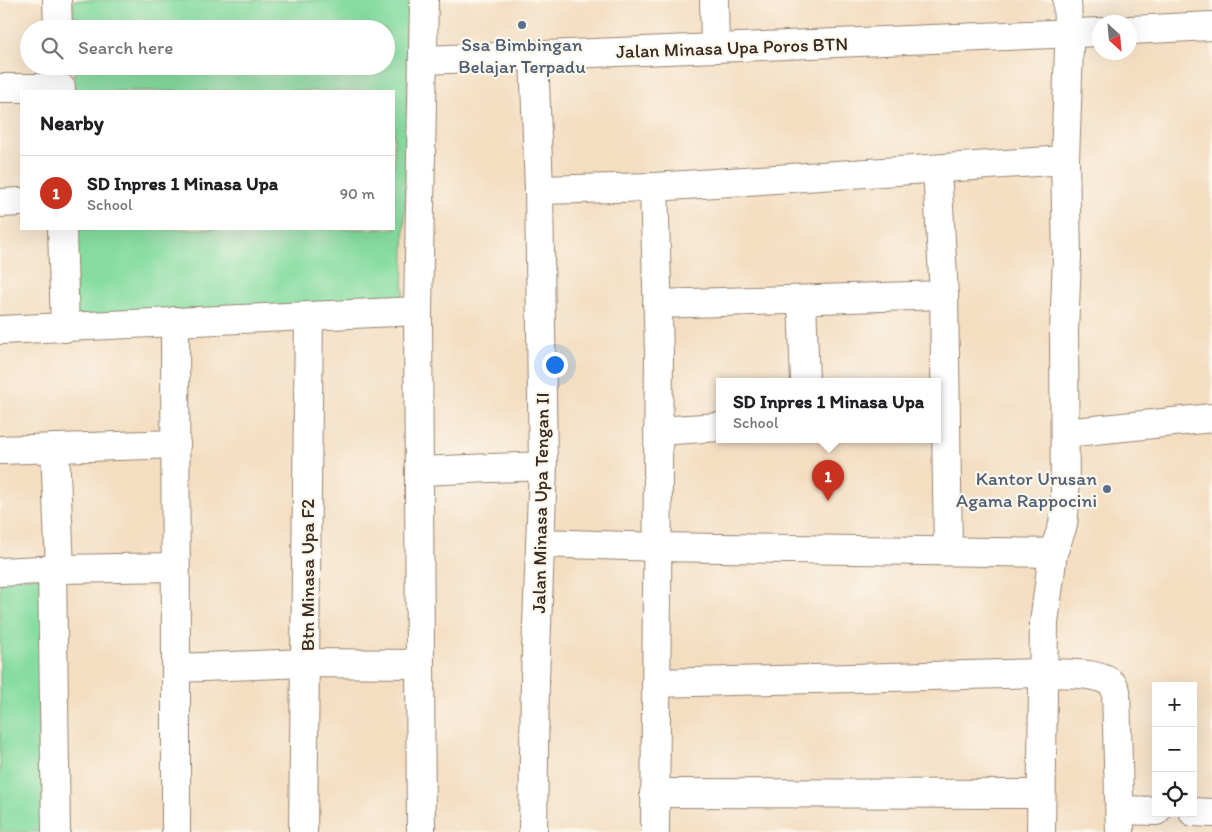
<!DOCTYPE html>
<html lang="en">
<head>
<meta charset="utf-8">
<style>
	body { margin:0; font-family:Itim,sans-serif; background:#f6f6f6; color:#202124 }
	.controls { position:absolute; right:15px; bottom:15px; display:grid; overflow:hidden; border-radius:0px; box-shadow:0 5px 20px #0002 }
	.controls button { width:45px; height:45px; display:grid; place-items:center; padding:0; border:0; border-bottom:1px solid #e0e0e0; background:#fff; color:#202124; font:25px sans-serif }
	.compass { position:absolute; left:1092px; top:15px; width:45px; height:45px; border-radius:50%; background:#fff; box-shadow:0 5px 20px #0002; rotate:154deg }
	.you { position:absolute; left:554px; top:364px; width:18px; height:18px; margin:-12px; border:4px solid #fff; border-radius:50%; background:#1a73e8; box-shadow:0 0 0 8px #1a73e833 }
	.badge { display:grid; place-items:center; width:32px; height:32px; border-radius:50%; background:#c8321e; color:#fff; font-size:16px; font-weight:700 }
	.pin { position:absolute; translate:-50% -41px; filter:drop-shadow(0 1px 2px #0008) }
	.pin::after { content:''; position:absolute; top:26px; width:18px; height:15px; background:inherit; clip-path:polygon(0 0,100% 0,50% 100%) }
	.popup { position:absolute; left:716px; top:378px; width:225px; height:65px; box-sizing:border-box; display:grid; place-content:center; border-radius:0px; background:#fff; filter:drop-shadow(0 1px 4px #0005); font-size:16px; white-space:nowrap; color:#757577 }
	.popup b { font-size:19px; color:#202124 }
	.popup::after { content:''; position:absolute; left:50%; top:100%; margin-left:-10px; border:10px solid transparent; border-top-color:#fff }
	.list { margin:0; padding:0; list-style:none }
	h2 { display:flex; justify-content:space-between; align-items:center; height:65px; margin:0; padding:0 20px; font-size:21px }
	h2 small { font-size:16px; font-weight:400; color:#757577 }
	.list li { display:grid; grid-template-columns:32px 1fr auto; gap:15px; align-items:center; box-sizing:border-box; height:75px; padding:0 20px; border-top:1px solid #e0e0e0 }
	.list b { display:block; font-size:19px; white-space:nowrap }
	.list p { margin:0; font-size:16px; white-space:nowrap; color:#757577 }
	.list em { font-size:16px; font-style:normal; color:#757577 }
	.icon { flex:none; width:28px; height:28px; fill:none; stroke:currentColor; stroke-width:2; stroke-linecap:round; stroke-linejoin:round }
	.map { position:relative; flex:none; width:1212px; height:832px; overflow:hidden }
	.search { position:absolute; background:#fff; box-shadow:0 5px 20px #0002; left:20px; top:20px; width:375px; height:55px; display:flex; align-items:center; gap:12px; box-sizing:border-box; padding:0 18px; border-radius:28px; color:#757577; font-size:19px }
	.panel { position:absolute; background:#fff; box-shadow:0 5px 20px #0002; left:20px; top:90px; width:375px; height:140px; border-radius:0px }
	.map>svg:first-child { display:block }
</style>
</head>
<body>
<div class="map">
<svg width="1212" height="832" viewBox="0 0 1212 832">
	<rect width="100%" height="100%" fill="#fbf7ec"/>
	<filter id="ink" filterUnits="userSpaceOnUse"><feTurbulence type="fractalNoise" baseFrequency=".02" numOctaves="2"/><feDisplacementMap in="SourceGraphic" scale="10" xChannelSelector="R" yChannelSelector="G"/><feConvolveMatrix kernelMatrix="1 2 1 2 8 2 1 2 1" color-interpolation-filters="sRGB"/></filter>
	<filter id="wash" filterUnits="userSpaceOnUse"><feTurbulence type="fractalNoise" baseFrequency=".0096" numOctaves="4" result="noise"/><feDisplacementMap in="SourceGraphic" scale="20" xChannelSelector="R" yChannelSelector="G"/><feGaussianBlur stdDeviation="1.12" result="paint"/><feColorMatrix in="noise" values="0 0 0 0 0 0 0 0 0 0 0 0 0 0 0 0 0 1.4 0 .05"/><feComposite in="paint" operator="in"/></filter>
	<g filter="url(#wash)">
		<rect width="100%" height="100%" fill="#f4dec2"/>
		<!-- green -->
		<g fill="#87dda1" stroke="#618460">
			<path d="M73,0H409L403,301L76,316L75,229H394V91H74V66H386V29H74Z"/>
			<path d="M62,576L65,832H0V579Z"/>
		</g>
	</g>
	<g filter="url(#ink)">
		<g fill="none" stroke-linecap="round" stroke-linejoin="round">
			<defs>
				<g id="minor">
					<path d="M57,0L58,29"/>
					<path d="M714,0L715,48"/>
					<path d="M1130,30L1212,26"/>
					<path d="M424,60L1100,32"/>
					<path d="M0,88H61"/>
					<path d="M937,170L944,295L948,550"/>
					<path d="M654,187L659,352L655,832"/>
					<path d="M539,190L654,187L1065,160"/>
					<path d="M0,203L21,202"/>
					<path d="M62,229L65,328"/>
					<path d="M802,300L805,382"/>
					<path d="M657,304L944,295"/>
					<path d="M175,321L176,668"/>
					<path d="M0,330L418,311"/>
					<path d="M658,431L719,427"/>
					<path d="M1065,433L1212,418"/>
					<path d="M55,448L60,569"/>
					<path d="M0,450L176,444"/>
					<path d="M420,471L543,466"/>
					<path d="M540,543L657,547L1053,553"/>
					<path d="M52,570L56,832"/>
					<path d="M0,572L60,569L175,567"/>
					<path d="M656,683L1043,673C1061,674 1111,670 1116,691L1120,832"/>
					<path d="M654,793L1041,794"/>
					<path d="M1120,810L1156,811"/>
					<path d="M1193,812L1212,813"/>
					<path d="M176,832V668L307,663L418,664"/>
					<path d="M303,832L309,317"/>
					<path d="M421,832L418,311L424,0"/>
					<path d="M533,832L535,679L543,466L539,190L534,55"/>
					<path d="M1041,832L1044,623L1053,553L1063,525L1065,504L1064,332L1067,257L1065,160L1069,49L1067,0"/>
				</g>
			</defs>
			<!-- minor casing -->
			<use href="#minor" stroke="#988470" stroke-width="30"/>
			<!-- minor -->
			<use href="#minor" stroke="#fff" stroke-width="28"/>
		</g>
	</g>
	<!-- markers -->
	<g fill="#5c6f8a" stroke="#fbf7ec" stroke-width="2">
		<circle cx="522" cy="25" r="5"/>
		<circle cx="1107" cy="489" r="5"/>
	</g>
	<g text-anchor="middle" stroke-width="4.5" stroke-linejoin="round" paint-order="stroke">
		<!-- service labels -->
		<g font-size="19" fill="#4e5e75" stroke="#fbf7ec">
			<text x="522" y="51">Ssa Bimbingan<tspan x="522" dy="22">Belajar Terpadu</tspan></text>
			<text x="1097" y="485" text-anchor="end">Kantor Urusan<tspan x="1097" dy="22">Agama Rappocini</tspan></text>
		</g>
		<!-- street labels -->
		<g font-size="19" fill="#3b2a1e" stroke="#fbf7ec">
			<text transform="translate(732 47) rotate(-2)" y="7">Jalan Minasa Upa Poros BTN</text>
			<text transform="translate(540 503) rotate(-89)" y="7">Jalan Minasa Upa Tengan II</text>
			<text transform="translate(307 575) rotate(-90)" y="7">Btn Minasa Upa F2</text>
		</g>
	</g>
</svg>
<div class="controls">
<button>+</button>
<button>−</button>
<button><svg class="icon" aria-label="locate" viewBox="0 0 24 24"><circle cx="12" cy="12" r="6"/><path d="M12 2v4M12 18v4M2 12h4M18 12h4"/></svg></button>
</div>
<svg class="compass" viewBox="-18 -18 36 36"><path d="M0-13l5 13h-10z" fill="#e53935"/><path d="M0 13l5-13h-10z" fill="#757577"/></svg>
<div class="you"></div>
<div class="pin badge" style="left:828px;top:501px">1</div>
<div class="popup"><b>SD Inpres 1 Minasa Upa</b>School</div>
<div class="search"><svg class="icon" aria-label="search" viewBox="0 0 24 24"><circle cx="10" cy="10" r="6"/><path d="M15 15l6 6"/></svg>Search here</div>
<section class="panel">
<h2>Nearby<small></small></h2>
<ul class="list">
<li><span class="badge">1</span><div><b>SD Inpres 1 Minasa Upa</b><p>School</p></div><em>90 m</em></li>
</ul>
</section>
</div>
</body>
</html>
